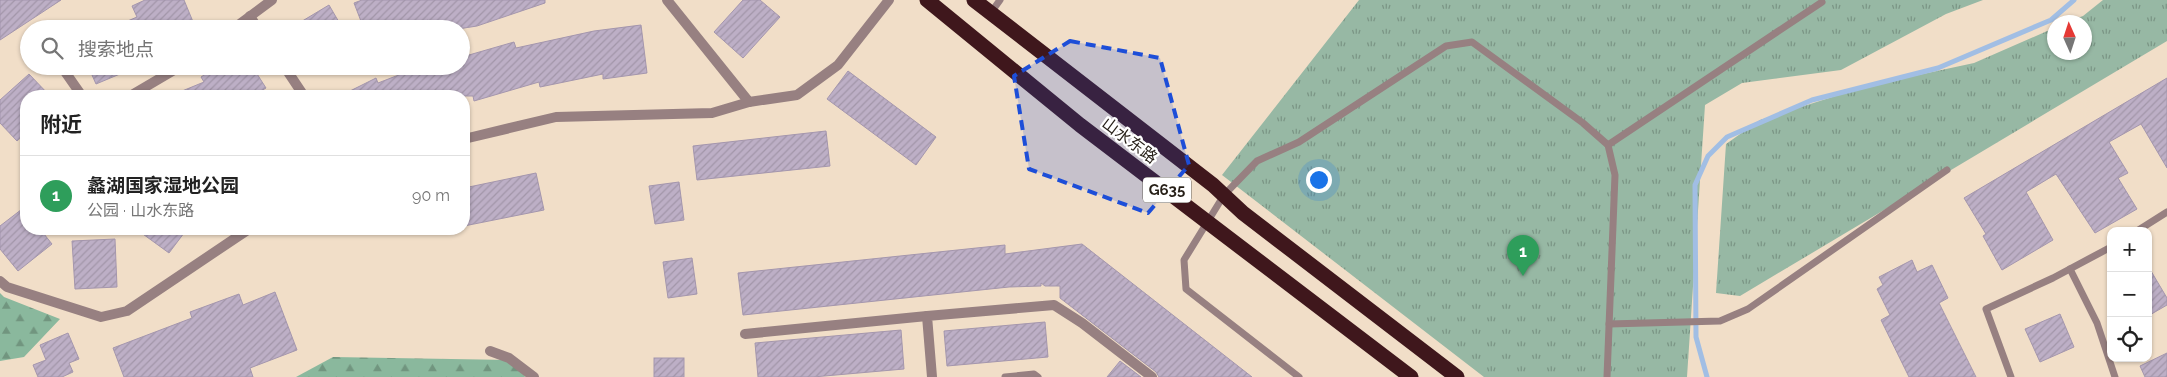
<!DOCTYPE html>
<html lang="zh">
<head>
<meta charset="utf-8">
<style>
	body { margin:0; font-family:Raleway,"Noto Sans SC",sans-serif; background:#f2f2f2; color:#222 }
	.controls { position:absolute; right:15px; bottom:15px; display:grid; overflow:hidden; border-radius:10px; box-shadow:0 1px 4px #0004 }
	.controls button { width:45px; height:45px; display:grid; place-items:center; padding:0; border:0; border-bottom:1px solid #e0e0e0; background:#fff; color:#222; font:25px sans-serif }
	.compass { position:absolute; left:2047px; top:15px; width:45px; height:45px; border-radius:50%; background:#fff; box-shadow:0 1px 4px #0004; rotate:357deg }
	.you { position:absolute; left:1318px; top:179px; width:18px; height:18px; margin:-12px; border:4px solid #fff; border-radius:50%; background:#1a73e8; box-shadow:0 0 0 8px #1a73e833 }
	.badge { display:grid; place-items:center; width:32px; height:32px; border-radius:50%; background:#ad4c06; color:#fff; font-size:16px; font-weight:700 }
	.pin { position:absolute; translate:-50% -41px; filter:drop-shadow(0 1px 2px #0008) }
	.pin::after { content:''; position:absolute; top:26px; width:18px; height:15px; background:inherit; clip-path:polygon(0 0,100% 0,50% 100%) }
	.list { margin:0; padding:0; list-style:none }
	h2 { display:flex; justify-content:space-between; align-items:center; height:65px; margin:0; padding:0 20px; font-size:21px }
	h2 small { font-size:16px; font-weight:400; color:#767676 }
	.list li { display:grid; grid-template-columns:32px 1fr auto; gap:15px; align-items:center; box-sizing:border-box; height:80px; padding:0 20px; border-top:1px solid #e0e0e0 }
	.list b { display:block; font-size:19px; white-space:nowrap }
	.list p { margin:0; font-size:16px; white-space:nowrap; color:#767676 }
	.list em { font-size:16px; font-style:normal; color:#767676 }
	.icon { flex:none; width:28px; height:28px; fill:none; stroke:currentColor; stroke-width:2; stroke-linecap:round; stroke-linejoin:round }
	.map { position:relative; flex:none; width:2167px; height:377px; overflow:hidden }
	.search { position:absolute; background:#fff; box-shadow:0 1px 4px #0004; left:20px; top:20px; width:450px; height:55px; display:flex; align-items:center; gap:12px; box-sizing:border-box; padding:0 18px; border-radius:28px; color:#767676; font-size:19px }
	.panel { position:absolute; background:#fff; box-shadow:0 1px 4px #0004; left:20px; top:90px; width:450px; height:145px; border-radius:20px }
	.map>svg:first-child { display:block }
</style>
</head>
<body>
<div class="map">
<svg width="2167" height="377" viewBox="0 0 2167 377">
	<defs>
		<pattern id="forest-firs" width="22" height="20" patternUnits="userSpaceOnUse" patternTransform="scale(1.25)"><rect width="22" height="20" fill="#8ab89d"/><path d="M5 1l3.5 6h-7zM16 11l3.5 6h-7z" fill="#71957f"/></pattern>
		<pattern id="park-tufts" width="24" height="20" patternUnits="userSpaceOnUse" patternTransform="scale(1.25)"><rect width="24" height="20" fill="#97b8a4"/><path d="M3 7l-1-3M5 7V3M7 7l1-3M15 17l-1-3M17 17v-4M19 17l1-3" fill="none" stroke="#7b9585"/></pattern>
		<pattern id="building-hatch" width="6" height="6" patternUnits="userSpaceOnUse" patternTransform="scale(1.25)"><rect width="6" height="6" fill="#bdafc6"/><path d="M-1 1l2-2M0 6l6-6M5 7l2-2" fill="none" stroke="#a296a9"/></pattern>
	</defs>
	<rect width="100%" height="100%" fill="#f1dec8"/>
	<!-- forest -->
	<g fill="url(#forest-firs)">
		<path d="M0,293L4,297L60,319L24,357L0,361Z"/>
		<path d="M333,357L517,360L525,377H296Z"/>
	</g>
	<!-- park -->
	<g fill="url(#park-tufts)">
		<path d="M1359,0H1983L1946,14L1841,70L1742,83L1705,105L1687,377H1484L1222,175Z"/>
		<path d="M2103,0H2167V41L1740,296L1716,293L1726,144L1760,120L1867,86L1974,63L2054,28V52H2084V22H2067L2083,16Z"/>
	</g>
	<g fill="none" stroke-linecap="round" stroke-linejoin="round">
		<!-- stream -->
		<path stroke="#a1bee4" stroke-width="5" d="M1707,377L1696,337L1695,185L1708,156L1727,137L1812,100L1938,68L2051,20L2074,0"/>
	</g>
	<!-- building -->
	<g fill="url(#building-hatch)" stroke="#a496ad">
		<path d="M0,0H61L0,40Z"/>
		<path d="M145,0H184L196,29H109L137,17L132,6Z"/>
		<path d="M362,0H545V3L477,26L458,29H430L428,20L404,29H364L354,3Z"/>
		<path d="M743,0H760L780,17L743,58L714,32Z"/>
		<path d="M329,5L343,29H289Z"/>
		<path d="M641,25L647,73L603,79V74L540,87L539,82L474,101L473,96H340L376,78L378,83L422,66H464L462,57L514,42L516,48L594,31Z"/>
		<path d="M88,66H139L96,84Z"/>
		<path d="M218,66H252L266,88L253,96H170L204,82L201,77Z"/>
		<path d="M848,71L936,137L916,165L827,99Z"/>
		<path d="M29,74L50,96H26V133L17,141L0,123V100Z"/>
		<path d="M2167,78V168L2141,124L2109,142L2128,173L2118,178L2137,209L2095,233L2056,174L2026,192L2053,240L2002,270L1983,236L1986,234L1964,198Z"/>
		<path d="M826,131L830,166L697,180L693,146Z"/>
		<path d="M536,173L544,210L464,226V188Z"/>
		<path d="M679,182L684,220L655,224L649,186Z"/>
		<path d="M26,206V229H40L52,244L18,271L0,249V226Z"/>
		<path d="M136,229H187L169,253Z"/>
		<path d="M115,239L117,287L75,289L72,241Z"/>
		<path d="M1082,244L1252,377H1159L1156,372L1060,298V286H1045L1041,283V286L1009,287L743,315L738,273L1005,245V254Z"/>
		<path d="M692,258L697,294L668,298L663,262Z"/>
		<path d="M1912,260L1917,272L1932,265L1948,298L1939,303L1976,377H1909L1881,320L1890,315L1877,289L1883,285L1879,277Z"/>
		<path d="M2148,266L2167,298V305L2148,316Z"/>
		<path d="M275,292L297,350L250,368L253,377H124L113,348L192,318L190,312L239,294L243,305Z"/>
		<path d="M2060,314L2074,347L2040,362L2025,329Z"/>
		<path d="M1045,322L1048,357L947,366L944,331Z"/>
		<path d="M901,330L904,369L813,377H758L755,343Z"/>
		<path d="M68,333L79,359L69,363L73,372L62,377H38L33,365L46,360L40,345Z"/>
		<path d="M2167,353V377H2145L2140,366Z"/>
		<rect x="654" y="358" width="30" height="19"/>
		<path d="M1120,361L1141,377H1107Z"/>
	</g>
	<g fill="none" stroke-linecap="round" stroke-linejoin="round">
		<!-- lane -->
		<g stroke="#978081" stroke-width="7">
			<path d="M990,14L1000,0"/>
			<path d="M1608,145L1822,2"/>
			<path d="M2137,231L2167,212"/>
			<path d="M2070,269L2097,323L2115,377"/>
			<path d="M1609,324L1720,321L1748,309L1947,170"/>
			<path d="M1005,377L1034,374L1038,377"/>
			<path d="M1299,377L1186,289L1184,260L1224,195L1257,161L1299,142L1446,46L1472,42L1583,123L1608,145L1615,175L1607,377"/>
			<path d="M2011,377L1986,309L2053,278L2111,247"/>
		</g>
		<!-- street -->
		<g stroke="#978081" stroke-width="10">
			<path d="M667,0L749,102L797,95L838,65L889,0"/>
			<path d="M250,16L258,29"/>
			<path d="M233,29L272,0"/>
			<path d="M61,66L82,96"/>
			<path d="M284,66L304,96"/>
			<path d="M130,96L181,66"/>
			<path d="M464,139L556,117L712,113L749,102"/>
			<path d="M0,281L7,287L101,317L127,311L249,229"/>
			<path d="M745,334L927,316"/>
			<path d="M490,351L509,358L534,377"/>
			<path d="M932,377L927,316L1054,305L1082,323L1152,377"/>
		</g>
		<!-- highway -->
		<g stroke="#3f171c" stroke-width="15">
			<path d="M927,0L1080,125L1411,377"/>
			<path d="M974,0L1213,185L1243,213L1457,377"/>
		</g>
	</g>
	<!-- marked area -->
	<path fill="#1d4ed8" fill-opacity="0.2" stroke="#1d4ed8" stroke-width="4" stroke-dasharray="10 6" stroke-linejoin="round" d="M1070,41L1160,58L1189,165L1148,213L1029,169L1014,76Z"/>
	<g text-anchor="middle" stroke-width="4.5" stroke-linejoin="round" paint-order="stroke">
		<!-- shield labels -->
		<rect fill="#fff" stroke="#67625d" stroke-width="1" x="1143" y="177.5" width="48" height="25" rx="4"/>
		<g font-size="15" font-weight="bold" fill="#261f17">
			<text x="1167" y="195">G635</text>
		</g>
		<!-- street labels -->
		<g font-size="16" fill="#261f17" stroke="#fff">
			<text transform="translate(1130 140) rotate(37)" y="6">山水东路</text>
		</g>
	</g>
</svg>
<div class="controls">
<button>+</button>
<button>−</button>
<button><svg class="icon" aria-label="locate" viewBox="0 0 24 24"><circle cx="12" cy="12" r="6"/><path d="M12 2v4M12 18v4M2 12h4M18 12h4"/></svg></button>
</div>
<svg class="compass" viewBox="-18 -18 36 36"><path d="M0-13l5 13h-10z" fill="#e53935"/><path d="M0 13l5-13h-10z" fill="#767676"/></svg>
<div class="you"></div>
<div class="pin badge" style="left:1523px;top:276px;background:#2e9e5b">1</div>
<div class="search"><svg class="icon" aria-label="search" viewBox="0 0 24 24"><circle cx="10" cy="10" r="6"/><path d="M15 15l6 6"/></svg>搜索地点</div>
<section class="panel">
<h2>附近<small></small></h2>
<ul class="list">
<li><span class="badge" style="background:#2e9e5b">1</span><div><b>蠡湖国家湿地公园</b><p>公园 · 山水东路</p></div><em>90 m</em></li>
</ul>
</section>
</div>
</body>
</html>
